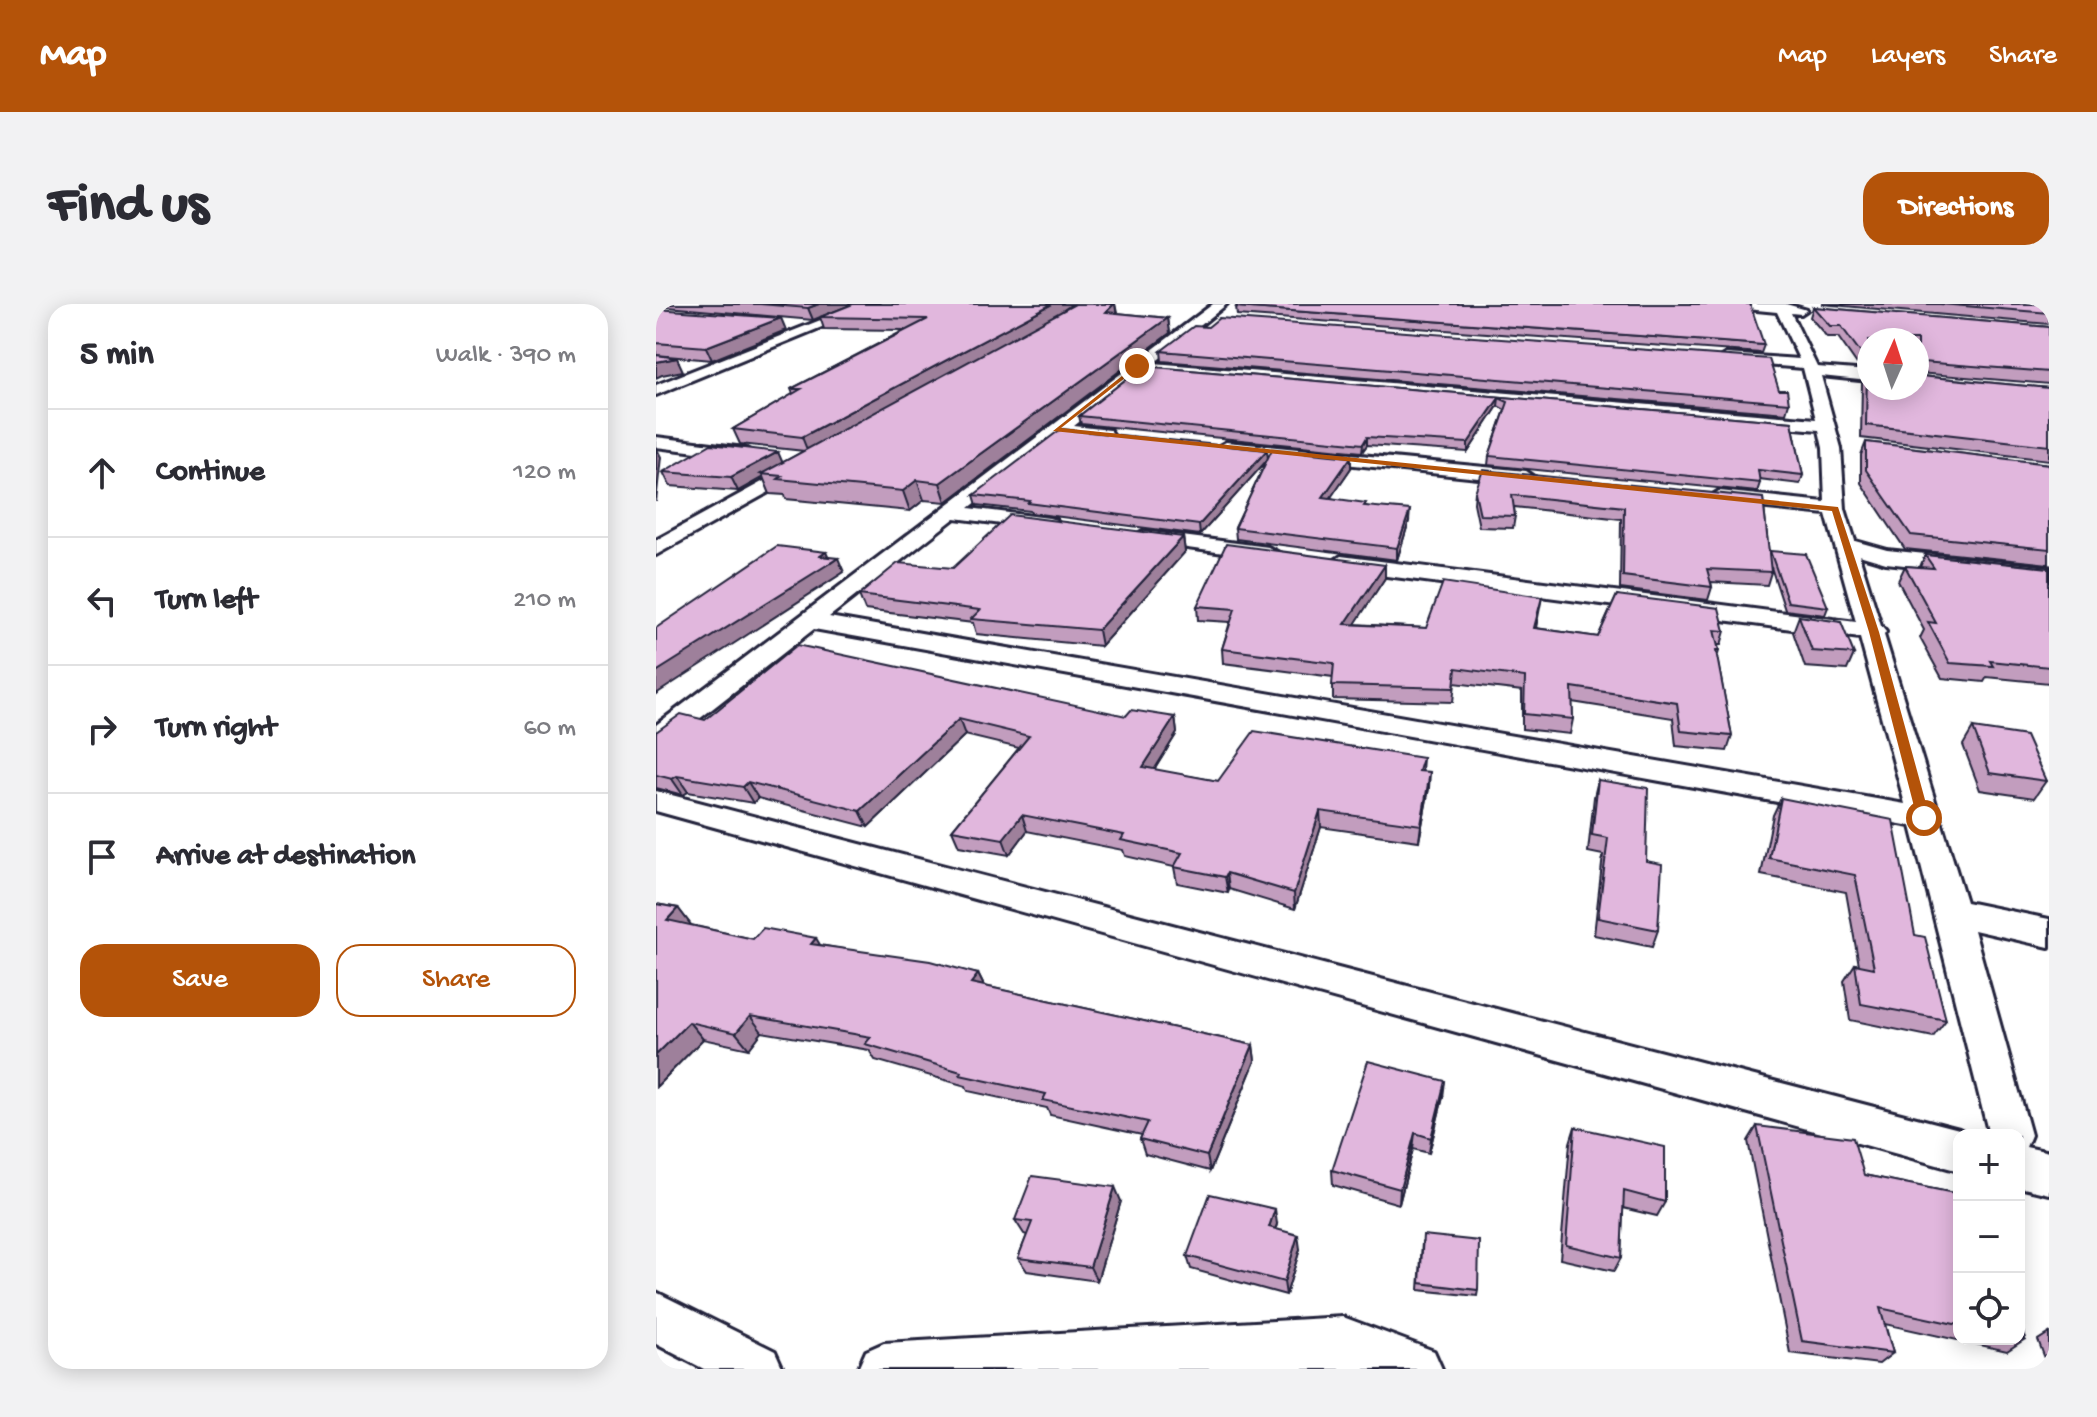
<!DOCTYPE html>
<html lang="en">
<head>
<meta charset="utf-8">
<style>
	body { margin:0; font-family:"Gochi Hand",sans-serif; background:#f2f2f3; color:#2b2b33 }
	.controls { position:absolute; right:24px; bottom:24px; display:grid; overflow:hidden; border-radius:16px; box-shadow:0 4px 20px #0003 }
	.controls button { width:72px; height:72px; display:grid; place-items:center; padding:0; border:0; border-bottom:2px solid #e1e1e2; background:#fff; color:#2b2b33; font:40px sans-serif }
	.compass { position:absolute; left:1201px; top:24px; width:72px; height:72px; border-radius:50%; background:#fff; box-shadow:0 4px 20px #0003; rotate:3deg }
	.stop { position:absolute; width:24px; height:24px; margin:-18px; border:6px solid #b45309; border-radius:50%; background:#fff }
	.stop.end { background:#b45309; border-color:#fff; box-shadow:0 2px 8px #0008 }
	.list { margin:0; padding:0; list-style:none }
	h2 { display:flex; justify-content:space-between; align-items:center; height:104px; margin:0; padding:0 32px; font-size:34px }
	h2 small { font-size:26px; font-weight:400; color:#7c7c81 }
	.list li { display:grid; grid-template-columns:52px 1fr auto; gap:24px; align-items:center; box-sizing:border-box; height:128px; padding:0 32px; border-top:2px solid #e1e1e2 }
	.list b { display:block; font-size:30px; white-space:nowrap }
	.list em { font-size:26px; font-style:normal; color:#7c7c81 }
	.actions { display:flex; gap:16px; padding:24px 32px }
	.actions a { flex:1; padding:18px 0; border:2px solid #b45309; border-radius:24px; text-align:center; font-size:28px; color:#b45309 }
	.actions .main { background:#b45309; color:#fff }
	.icon { flex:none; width:44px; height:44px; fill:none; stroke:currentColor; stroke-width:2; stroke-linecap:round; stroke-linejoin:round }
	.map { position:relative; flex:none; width:1393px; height:1065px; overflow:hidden; border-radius:24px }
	header { display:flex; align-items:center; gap:48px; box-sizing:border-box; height:112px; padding:0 40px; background:#b45309; color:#fff }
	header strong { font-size:38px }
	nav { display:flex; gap:44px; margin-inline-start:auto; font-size:28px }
	.intro { display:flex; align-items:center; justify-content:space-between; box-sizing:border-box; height:192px; padding:0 48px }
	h1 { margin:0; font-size:56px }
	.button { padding:20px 36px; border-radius:24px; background:#b45309; color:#fff; font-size:28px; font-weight:700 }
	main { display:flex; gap:48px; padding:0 48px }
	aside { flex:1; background:#fff; border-radius:24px; box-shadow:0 4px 20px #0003 }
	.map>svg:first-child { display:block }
</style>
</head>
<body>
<header>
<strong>Map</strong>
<nav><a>Map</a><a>Layers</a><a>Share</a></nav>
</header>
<div class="intro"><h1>Find us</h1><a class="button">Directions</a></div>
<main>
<aside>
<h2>5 min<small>Walk · 390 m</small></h2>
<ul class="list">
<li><svg class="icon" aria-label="ahead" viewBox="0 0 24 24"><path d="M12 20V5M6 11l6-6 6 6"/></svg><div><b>Continue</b></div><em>120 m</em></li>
<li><svg class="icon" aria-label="left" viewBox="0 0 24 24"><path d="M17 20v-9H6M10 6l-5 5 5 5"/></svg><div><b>Turn left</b></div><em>210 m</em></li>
<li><svg class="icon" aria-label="right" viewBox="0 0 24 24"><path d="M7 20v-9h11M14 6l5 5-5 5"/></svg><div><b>Turn right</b></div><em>60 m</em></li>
<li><svg class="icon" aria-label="arrive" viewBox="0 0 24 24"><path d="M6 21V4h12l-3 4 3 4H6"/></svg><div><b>Arrive at destination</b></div></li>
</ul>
<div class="actions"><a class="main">Save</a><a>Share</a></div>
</aside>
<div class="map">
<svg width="1393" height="1065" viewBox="0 0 1393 1065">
	<rect width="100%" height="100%" fill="#fff"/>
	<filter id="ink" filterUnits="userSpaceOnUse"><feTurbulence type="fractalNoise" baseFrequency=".0125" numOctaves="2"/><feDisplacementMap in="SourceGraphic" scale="16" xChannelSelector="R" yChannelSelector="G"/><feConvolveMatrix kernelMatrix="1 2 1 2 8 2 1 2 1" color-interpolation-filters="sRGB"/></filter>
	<g filter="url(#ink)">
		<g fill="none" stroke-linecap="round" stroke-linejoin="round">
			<defs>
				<g id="minor">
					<path d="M205,0H222L0,91V81Z"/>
					<path d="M557,0H571L498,59L1160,115L1147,64L1070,58L1063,54L1070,50L1143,55L1121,8L1080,4L1074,0H1130L1151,6L1145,10L1135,9L1161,63L1213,67V77L1165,72L1185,144L1189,205L1199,237L1231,246L1393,263V277L1230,259L1203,251L1225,322L1230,328L1228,331L1310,598L1393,615V643L1318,626L1375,831L1370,843L1393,848V890L1363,883V831H1333L1255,522L158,325L10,441L0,444V421ZM487,67L1163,126L1167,144L1169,198L1063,187L1053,193L1063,199L1170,210L1200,318L685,252L674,259L685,266L1204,334L1249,500L173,313L299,214L393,226L400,224L403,220L400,216L393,214L313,204L406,131L454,134L457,130L454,126L418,122Z"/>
					<path d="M0,133L89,144L98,149L89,154L0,143Z"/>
					<path d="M570,138L870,167L879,173L870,179L564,147L561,143Z"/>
					<path d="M150,154L156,156L159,160L156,164L0,251V236Z"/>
					<path d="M487,227L612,243L623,249L612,255L480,237L476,233Z"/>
					<path d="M0,487L1303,825L1317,831H1303V867L0,507Z"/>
					<path d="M0,988L119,1047L127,1065H48L0,1040Z"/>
					<path d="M687,1013L778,1047L786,1065H202L210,1047L228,1039Z"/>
				</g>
			</defs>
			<!-- minor casing -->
			<use href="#minor" stroke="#22223b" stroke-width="6"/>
			<!-- minor -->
			<use href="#minor" fill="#fff" fill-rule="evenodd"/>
		</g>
		<!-- wall -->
		<g fill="#c29dbe" stroke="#22223b" stroke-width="2">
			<path d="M0,0H197L157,16L0,2Z"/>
			<path d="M416,0L409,5L419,0H459L461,9L512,14L514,29L290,198L268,196L254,207L130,195L129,191L114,190L107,173L82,187L14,182L7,168L126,159L148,147L84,140L77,125L137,90L135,85L249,26L168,25L164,13Z"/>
			<path d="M1165,0H1393V20Z"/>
			<path d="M580,3L1108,41L1105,49L581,11Z"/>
			<path d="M1157,3L1393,23V80L1263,69L1264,72L1393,84V156L1205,134L1206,79L1211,68L1261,84L1213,36V66L1203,63L1182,33H1171L1154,13Z"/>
			<path d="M0,5L130,26L56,56L0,51Z"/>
			<path d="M505,47L1123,86L1133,99L1130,109L506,57Z"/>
			<path d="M487,62L1136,118L1147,171L1144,180L1103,175L1104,179L1101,188L832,161L833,152L849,106L842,102L812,148L711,141L706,148L425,120L423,112Z"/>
			<path d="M1210,138L1393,160V260L1249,245L1205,179V151Z"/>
			<path d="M612,155L695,164L674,194L710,202L753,217L741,256L580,235L579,224L611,156L544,231L375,209L374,207L321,201L318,191Z"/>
			<path d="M819,188L1107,194L1113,250L1114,247L1172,303L1169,311L1129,306L1115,263V268L1111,281L1055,278L1056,283L1052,296L964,285L965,215L858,203L859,212L857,224L823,223L818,199Z"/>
			<path d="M527,233L529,248L445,342L320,330L317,319L209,306L203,291L297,264Z"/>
			<path d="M1269,251L1393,264V379L1331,373L1328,378L1286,374L1264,334L1268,326L1242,277L1249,262L1264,263Z"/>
			<path d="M729,261V274L698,320L770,324L886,293L880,324L942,333L961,291L1069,327L1065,341H1062L1063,347L1061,354L1076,432L1071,447L1020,442L1017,414L916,398L917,415L914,430L866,425V387L799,379L797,398L677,395V373L567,359L566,345L574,318L542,316L541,302Z"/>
			<path d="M1143,312L1198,350L1191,366L1149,363L1137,328Z"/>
			<path d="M470,412L519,413L521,429L498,466L562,477L767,454L766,467L773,484L763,537L665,523L639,605L573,585L572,589L521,579L518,563L469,552L467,546L371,527L353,551L303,542L296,526L363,444L309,431L212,523L102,494L97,499L32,488L27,491L0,484V428L49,416Z"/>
			<path d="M1317,424L1390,477L1378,494L1324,486L1307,441Z"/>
			<path d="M942,476L990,557L1002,626L996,643L938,631L947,551L932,548L938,493Z"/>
			<path d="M1125,494L1259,631L1290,716L1277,733L1194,716L1188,677L1199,660L1203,661L1190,588L1105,571L1117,511Z"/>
			<path d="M0,600L22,604L35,621L97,635L164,641L322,670L328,682L597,741L599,757L554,867L489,850L484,835L486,831L394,811L391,804L312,787L310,782L219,756L213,746L106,728L93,745L47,735L0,783Z"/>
			<path d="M787,793L773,849L757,845L743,900L677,881L676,866Z"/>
			<path d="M1101,822L1208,871L1303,890V1035H1363V1013L1369,1035L1351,1047L1229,1020L1237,1049L1223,1060L1134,1049L1092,837Z"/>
			<path d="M919,823L1009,898L1001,912L967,904L965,954L958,967L904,955L914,839Z"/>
			<path d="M465,897L441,977L371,967L362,954L371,931L368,930L359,916Z"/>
			<path d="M621,920L620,925L644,945L630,991L535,965L531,952Z"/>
			<path d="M766,938L822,986L821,992L763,986Z"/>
			<path d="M1393,1029V1065L1382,1036Z"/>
		</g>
		<!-- shaded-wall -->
		<g fill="#9e809b" stroke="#22223b" stroke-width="2">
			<path d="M163,0H197L157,16L152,4Z"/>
			<path d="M396,0H416L405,8L152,148L146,133Z"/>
			<path d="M458,0H459L461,13L450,8Z"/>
			<path d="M125,14L130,26L56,56L50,43Z"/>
			<path d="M512,14L514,29L290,198L284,179Z"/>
			<path d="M21,54L27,67L6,71L0,74V58Z"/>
			<path d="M843,94L842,102L812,148V139Z"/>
			<path d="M711,133V141L706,148L707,140Z"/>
			<path d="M0,143L5,153L0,198Z"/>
			<path d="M611,146L612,155L544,231L543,221Z"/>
			<path d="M122,148L128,162L105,170L107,173L82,187L75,173Z"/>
			<path d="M695,153V164L667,205V193Z"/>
			<path d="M261,176L268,196L254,207L247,187Z"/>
			<path d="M754,206L753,217L741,256V244Z"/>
			<path d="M527,233L529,248L445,342L442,326Z"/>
			<path d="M170,248L175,259L182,254L188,268L0,390V368Z"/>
			<path d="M729,261V274L690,334L689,320Z"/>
			<path d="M519,413L521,429L490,479L487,463Z"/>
			<path d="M303,415L309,431L212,523L204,507Z"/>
			<path d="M774,468L773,484L763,537L765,521Z"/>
			<path d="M21,472L32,488L27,491L16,475Z"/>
			<path d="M92,478L102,494L97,499L87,483Z"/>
			<path d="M664,507L665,523L639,605L638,589Z"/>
			<path d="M366,511L371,527L353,551L347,535Z"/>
			<path d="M571,569L573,585L572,589L569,573Z"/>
			<path d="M22,604L35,621L24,632L11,616Z"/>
			<path d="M160,634L170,651L155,640Z"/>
			<path d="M322,670L330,686L315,679Z"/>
			<path d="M94,712L106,728L93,745L80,729Z"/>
			<path d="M33,718L47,735L0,783V751Z"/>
			<path d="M597,741L599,757L554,867L551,852Z"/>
			<path d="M789,777L787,793L773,849L775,834Z"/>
			<path d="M759,829L757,845L743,900L744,885Z"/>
			<path d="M459,883L465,897L441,977L434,963Z"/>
			<path d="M619,905L621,920L615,937L613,923Z"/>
			<path d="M642,931L644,945L630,991L628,978Z"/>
		</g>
		<!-- building -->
		<g fill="#e1b7dd" stroke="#22223b" stroke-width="2">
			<path d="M104,0H163L152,4Z"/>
			<path d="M197,0H396L146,133L77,125L145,85H135L272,15L164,13Z"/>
			<path d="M419,0H458L450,8L512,14L284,179L261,176L247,187L122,175L126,172L105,170Z"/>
			<path d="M582,0H1094L1108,41L580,3Z"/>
			<path d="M1284,0H1393V9Z"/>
			<path d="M1157,3L1393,23V68L1266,58L1263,61L1264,72L1393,84V142L1210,121L1211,68H1213V84H1261V36H1213V54L1207,52L1185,22H1174Z"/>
			<path d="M0,5L125,14L50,43L0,39Z"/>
			<path d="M563,14L1113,55L1123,86H1131L1133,99L505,47L538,22L552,23Z"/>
			<path d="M0,51L21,54L0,58Z"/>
			<path d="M487,62L1136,118L1147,171L1102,166L1104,179L833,152L852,98L843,94L812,139L711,133L707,140L423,112Z"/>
			<path d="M405,125L611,146L543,221L372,199L374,197L318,191Z"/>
			<path d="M1210,138L1393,160V245L1255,231L1210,166Z"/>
			<path d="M55,140L122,148L75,173L7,168Z"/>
			<path d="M616,145L695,153L667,193L710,199L708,202L754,206L741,244L579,224Z"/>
			<path d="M827,166L1107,194L1115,268L1051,265L1056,283L967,272L968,203L856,191L859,212L824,211L819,188Z"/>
			<path d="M354,211L527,233L442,326L315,315L324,306L203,291L242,259L297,264Z"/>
			<path d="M570,240L729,261L689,320L770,324L787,278L886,293L878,324L942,333L961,291L1063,304L1069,327L1058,326L1063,347H1060L1076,432L1025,427L1021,399L916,383L917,415L868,410L869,373L800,364L798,384L676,381L678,359L566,345L579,305L541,302Z"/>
			<path d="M121,242L170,248L164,252L182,254L0,368V324Z"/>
			<path d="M1114,247L1150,250L1172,303L1132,298Z"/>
			<path d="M1269,251L1393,264V363L1334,357L1337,362L1294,359L1272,318L1280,319L1249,262L1278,264Z"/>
			<path d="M1143,312L1185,318L1198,350L1156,347Z"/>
			<path d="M141,341L470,412L475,406L519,413L487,463L562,477L598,427L767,454L763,467L774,468L765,521L664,507L638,589L571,569L569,573L518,563L526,549L465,536L468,531L366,511L347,535L296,526L373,432L303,415L204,507L92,478L87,483L21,472L16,475L0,471V428L25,410L49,416Z"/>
			<path d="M1317,424L1370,432L1390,477L1334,469Z"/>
			<path d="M942,476L992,484L990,557L1006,560L1002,626L942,614L952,534L936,531Z"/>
			<path d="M1125,494L1237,516L1259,631L1269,633L1290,716L1205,700L1199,660L1218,664L1199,571L1113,554Z"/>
			<path d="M0,600L22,604L11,616L97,635L107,624L160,634L155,640L274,657L322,670L315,679L597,741L551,852L484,835L492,818L387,796L390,790L304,771L305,768L209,740L215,733L94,712L80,729L33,718L0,751Z"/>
			<path d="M712,757L789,777L775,834L759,829L744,885L676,866Z"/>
			<path d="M1101,822L1197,834L1208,871L1303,890V1021L1224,1004L1237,1049L1146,1037Z"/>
			<path d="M919,823L1009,843V898L968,887L965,954L910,941Z"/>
			<path d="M376,872L459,883L434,963L362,954L376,918L359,916Z"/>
			<path d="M554,890L619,905L613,923L642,931L628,978L531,952Z"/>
			<path d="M767,931L823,937L822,986L764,979Z"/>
			<path d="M1363,1013L1369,1035L1363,1034Z"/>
		</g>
	</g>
	<!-- route -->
	<path fill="#b45309" d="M481,60L483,63L405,124L1182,203L1223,328L1274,514L1268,519L1261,514L1213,328L1176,207L397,127Z"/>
</svg>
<div class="controls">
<button>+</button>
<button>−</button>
<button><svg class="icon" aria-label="locate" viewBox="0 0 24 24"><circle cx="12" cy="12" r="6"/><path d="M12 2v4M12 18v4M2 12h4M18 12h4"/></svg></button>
</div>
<svg class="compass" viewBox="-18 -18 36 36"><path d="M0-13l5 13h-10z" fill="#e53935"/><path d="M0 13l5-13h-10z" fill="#7c7c81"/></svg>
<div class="stop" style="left:1268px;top:514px"></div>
<div class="stop end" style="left:481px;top:62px"></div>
</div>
</main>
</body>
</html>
